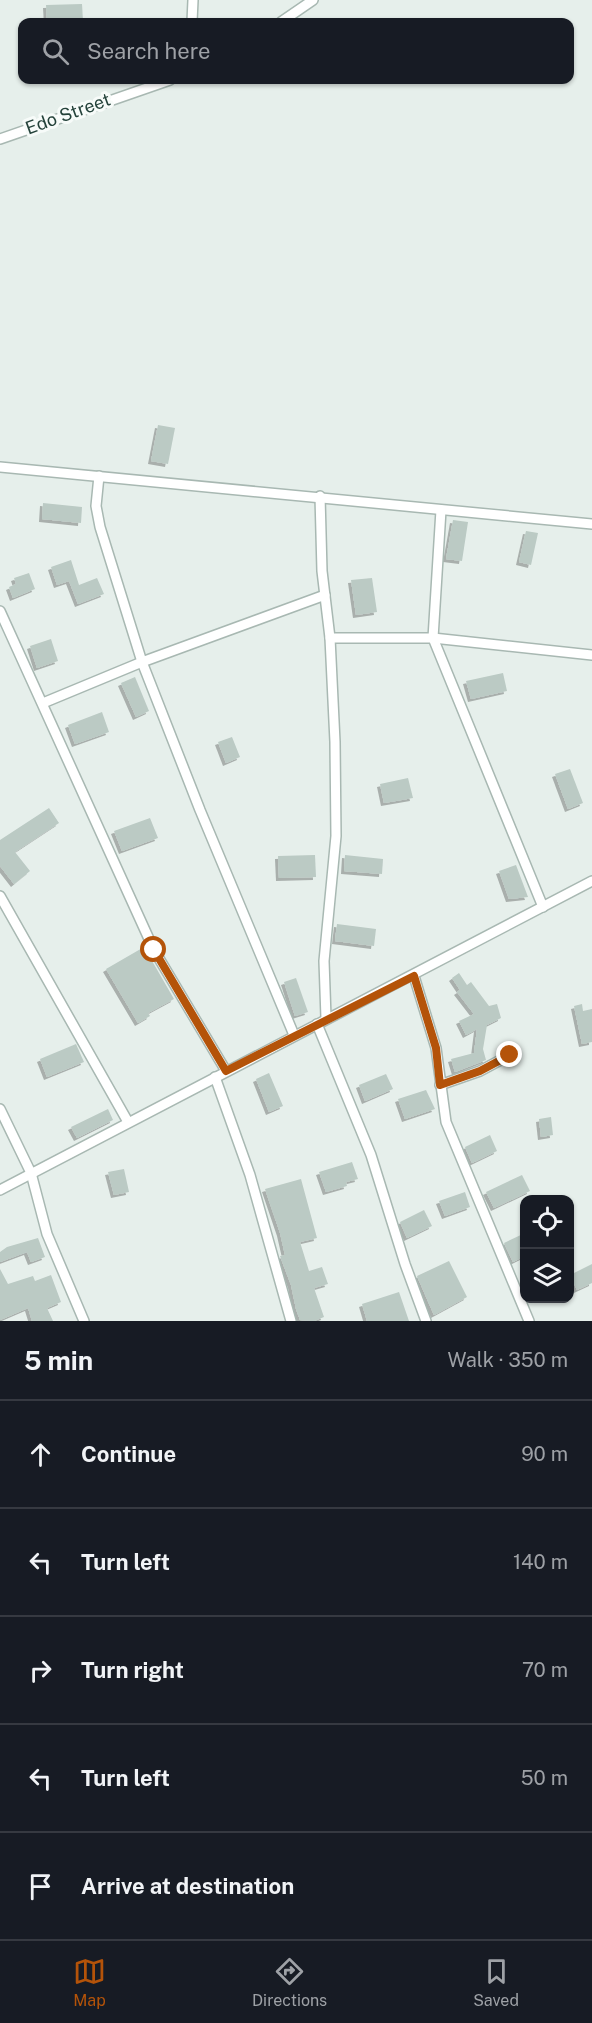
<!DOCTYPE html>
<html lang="en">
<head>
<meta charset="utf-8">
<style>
	body { margin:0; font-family:"Public Sans",sans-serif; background:#20242c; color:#f1f3f6 }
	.controls { position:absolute; right:18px; bottom:18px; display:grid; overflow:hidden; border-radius:12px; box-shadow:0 2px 4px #0004 }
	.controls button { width:54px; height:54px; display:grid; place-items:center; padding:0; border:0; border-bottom:2px solid #363941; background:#171b24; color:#f1f3f6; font:30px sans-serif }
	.stop { position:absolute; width:18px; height:18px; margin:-14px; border:4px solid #b45309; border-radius:50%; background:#fff }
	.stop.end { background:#b45309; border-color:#fff; box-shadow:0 2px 6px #0008 }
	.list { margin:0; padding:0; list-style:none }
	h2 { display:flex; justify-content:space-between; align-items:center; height:78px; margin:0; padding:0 24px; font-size:26px }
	h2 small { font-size:20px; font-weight:400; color:#9ea1a6 }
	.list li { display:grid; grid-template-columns:39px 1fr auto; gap:18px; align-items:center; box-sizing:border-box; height:108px; padding:0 24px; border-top:2px solid #363941 }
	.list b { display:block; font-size:22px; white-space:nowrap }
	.list em { font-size:20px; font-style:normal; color:#9ea1a6 }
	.icon { flex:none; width:33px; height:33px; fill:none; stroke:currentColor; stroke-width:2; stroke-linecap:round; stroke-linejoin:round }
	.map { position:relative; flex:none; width:592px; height:1321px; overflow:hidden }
	.search { position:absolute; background:#171b24; box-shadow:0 2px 4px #0004; left:18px; right:18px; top:18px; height:66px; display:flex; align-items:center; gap:15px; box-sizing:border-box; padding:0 21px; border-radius:12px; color:#9ea1a6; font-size:22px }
	.sheet { height:618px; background:#171b24 }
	nav { display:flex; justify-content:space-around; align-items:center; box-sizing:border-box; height:84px; border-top:2px solid #363941; background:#171b24; font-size:16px; color:#9ea1a6 }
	nav a { display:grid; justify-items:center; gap:3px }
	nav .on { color:#b45309 }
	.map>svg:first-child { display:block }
</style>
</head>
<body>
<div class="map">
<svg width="592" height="1321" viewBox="0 0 592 1321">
	<defs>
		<filter id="shadow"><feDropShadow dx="-3" dy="3" stdDeviation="0" flood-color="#0004"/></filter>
	</defs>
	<rect width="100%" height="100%" fill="#e6efeb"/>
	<!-- building -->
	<g fill="#bbcac4" filter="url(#shadow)">
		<path d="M82,4L83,21L47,22L46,5Z"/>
		<path d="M158,425L175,428L168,464L151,461Z"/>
		<path d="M43,503L82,507L81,523L42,519Z"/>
		<path d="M453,520L468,522L462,561L446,559Z"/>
		<path d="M526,531L538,533L531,565L519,562Z"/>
		<path d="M71,560L79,585L97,578L104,594L78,604L69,581L57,585L51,567Z"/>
		<path d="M29,573L35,589L13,598L9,587L16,584L14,578Z"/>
		<path d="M372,578L377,612L356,615L351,580Z"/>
		<path d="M51,639L58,661L37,668L30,646Z"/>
		<path d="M503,673L507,691L471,699L466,681Z"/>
		<path d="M135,677L149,711L136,717L121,683Z"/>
		<path d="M102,712L109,732L75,744L68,725Z"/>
		<path d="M232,737L240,757L226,763L218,742Z"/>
		<path d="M570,769L583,803L568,809L555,774Z"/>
		<path d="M408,778L413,798L384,803L380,784Z"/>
		<path d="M49,808L59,823L15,852L30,871L14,884L0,866V840Z"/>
		<path d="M150,818L158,838L122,851L114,831Z"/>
		<path d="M315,855L316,877L279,878L278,856Z"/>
		<path d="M345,855L383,859L382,874L344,871Z"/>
		<path d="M516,865L528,897L509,899L499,871Z"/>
		<path d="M337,924L376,929L374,946L335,941Z"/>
		<path d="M144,947L174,999L148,1013L150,1016L138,1023L106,969Z"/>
		<path d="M459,973L467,985L471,982L489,1006L497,1004L501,1018L487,1025L483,1049L486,1060L455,1072L451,1059L474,1053L477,1029L466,1035L459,1021L474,1014L457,992L460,990L452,978Z"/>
		<path d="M296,978L308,1012L295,1016L284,982Z"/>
		<path d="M582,1004L583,1011L592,1009V1042L582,1044L574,1006Z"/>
		<path d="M76,1044L84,1062L47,1077L40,1059Z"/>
		<path d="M269,1073L283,1106L269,1112L256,1079Z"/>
		<path d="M386,1074L393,1089L365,1101L359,1085Z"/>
		<path d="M426,1090L435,1109L405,1119L398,1099Z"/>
		<path d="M108,1109L113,1120L77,1138L71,1127Z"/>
		<path d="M551,1117L553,1135L541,1137L539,1119Z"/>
		<path d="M490,1135L497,1151L472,1163L465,1147Z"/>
		<path d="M352,1162L358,1179L346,1182L347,1186L326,1192L319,1172Z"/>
		<path d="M124,1169L129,1192L114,1195L108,1172Z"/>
		<path d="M522,1175L530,1191L494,1208L486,1192Z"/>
		<path d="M301,1179L317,1238L300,1242L309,1271L322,1267L328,1284L314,1288L324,1317L314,1321L300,1320L296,1309L291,1285L280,1256L285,1255L280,1233L265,1189Z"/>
		<path d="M465,1192L470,1207L445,1216L439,1201Z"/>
		<path d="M424,1210L432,1226L407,1238L400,1222Z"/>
		<path d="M525,1233V1256L513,1262L504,1243Z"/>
		<path d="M38,1238L45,1257L31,1262L27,1252L0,1262V1252L7,1247Z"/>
		<path d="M449,1261L467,1297L434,1315L417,1276Z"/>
		<path d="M592,1264V1283L577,1290L570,1275Z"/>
		<path d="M0,1269L8,1284L33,1276L35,1281L51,1275L61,1302L47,1308L53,1321H32L28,1308L0,1320Z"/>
		<path d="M399,1292L409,1321H367L362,1304Z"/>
	</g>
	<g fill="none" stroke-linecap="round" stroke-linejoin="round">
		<defs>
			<g id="street">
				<path d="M192,22L193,0"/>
				<path d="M281,22L313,0"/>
				<path d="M0,139L170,80"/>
				<path d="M0,467L592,524"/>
				<path d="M99,476L96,506L100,527L142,662L200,810L294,1035"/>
				<path d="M320,496L322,571L330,638L335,742L336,836L324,961L326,1018"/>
				<path d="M441,510L433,638L543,907"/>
				<path d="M0,611L154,950L226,1071"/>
				<path d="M330,638H433L592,655"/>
				<path d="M43,703L142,662L325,595"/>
				<path d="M0,896L128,1122"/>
				<path d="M414,976L436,1048L446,1122L529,1321"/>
				<path d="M317,1024L371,1155L405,1264L426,1321"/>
				<path d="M215,1077L250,1175L291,1321"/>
				<path d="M440,1085L480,1071L510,1055"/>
				<path d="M0,1109L31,1173L47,1234L84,1321"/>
				<path d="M0,1190L592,881"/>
			</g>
		</defs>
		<!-- street casing -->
		<use href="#street" stroke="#a8b8b2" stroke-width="12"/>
		<!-- street -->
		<use href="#street" stroke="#fff" stroke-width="9"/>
	</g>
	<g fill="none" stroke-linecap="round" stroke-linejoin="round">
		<!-- route -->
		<path stroke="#b45309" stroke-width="8" d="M154,950L226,1071L414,976L436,1048L440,1085L480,1071L510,1055"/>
	</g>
	<g text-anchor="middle" stroke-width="6" stroke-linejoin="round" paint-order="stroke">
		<!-- street labels -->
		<g font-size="18" fill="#24423a" stroke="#f7fbf9">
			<text transform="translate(68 114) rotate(-20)" y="6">Edo Street</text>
		</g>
	</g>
</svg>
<div class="controls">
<button><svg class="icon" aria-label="locate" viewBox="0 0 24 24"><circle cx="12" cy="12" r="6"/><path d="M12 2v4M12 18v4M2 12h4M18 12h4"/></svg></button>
<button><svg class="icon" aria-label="layers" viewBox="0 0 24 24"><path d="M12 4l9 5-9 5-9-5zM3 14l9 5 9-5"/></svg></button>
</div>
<div class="stop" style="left:154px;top:950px"></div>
<div class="stop end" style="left:510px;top:1055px"></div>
<div class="search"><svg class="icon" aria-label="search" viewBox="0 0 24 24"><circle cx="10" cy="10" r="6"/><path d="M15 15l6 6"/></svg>Search here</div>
</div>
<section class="sheet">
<h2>5 min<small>Walk · 350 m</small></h2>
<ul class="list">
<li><svg class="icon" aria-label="ahead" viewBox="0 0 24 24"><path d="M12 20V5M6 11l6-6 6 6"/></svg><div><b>Continue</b></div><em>90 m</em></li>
<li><svg class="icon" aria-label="left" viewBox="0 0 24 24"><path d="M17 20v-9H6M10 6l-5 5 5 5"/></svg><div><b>Turn left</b></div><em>140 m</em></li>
<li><svg class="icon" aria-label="right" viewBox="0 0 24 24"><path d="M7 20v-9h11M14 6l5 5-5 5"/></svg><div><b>Turn right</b></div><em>70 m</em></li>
<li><svg class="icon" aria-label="left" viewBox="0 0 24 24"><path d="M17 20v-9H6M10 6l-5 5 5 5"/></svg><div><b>Turn left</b></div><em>50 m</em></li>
<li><svg class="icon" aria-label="arrive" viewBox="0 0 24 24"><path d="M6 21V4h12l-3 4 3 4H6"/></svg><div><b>Arrive at destination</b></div></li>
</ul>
</section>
<nav>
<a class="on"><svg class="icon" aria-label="map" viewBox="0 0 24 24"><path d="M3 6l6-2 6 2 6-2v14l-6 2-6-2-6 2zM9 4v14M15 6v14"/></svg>Map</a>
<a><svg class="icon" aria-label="directions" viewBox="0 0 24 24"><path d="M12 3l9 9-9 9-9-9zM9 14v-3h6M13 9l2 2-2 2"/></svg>Directions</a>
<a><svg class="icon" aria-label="saved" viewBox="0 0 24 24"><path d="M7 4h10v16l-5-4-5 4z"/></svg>Saved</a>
</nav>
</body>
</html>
